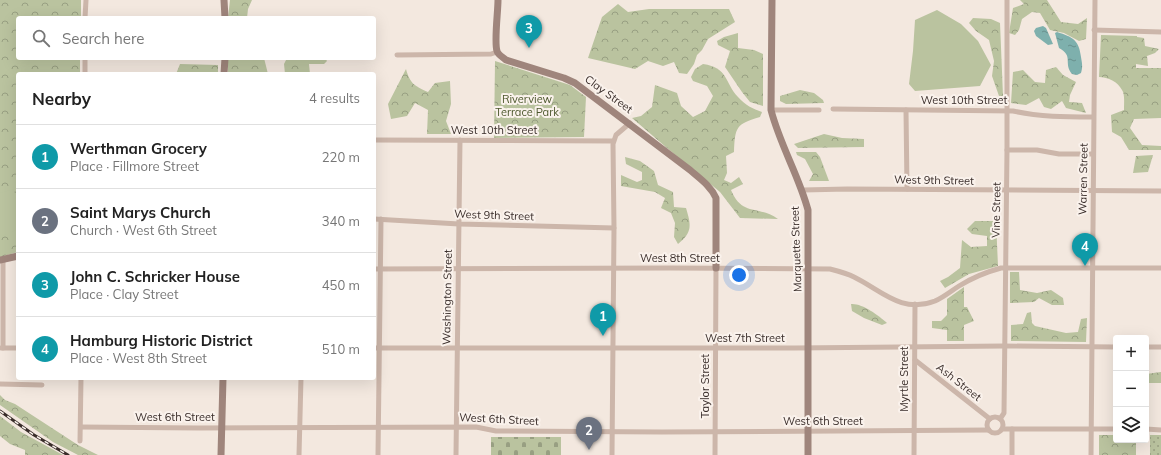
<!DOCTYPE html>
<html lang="en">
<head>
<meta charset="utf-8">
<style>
	body { margin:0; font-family:Mulish,sans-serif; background:#f2f2f2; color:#222 }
	.controls { position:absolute; right:12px; bottom:12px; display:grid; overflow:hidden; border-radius:4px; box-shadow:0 4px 16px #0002 }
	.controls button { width:36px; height:36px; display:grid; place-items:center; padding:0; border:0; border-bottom:1px solid #e0e0e0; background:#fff; color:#222; font:20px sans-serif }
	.you { position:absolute; left:739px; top:275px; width:14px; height:14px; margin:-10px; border:3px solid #fff; border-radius:50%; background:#1a73e8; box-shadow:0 0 0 6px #1a73e833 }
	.badge { display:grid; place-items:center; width:26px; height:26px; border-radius:50%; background:#ea580c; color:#fff; font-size:13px; font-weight:700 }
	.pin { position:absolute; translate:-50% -33px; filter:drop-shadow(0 1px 2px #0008) }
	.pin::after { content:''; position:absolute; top:21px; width:14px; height:12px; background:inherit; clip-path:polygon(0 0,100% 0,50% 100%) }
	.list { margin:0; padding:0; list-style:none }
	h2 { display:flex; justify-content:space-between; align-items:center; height:52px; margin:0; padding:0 16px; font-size:17px }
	h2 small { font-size:13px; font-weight:400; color:#767676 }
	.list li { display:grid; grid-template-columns:26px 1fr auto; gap:12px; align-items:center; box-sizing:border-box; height:64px; padding:0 16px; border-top:1px solid #e0e0e0 }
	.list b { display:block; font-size:15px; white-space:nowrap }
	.list p { margin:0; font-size:13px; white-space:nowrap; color:#767676 }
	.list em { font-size:13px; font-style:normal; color:#767676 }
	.icon { flex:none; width:22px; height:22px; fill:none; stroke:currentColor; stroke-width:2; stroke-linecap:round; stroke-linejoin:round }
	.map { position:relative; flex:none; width:1161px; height:455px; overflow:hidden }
	.search { position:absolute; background:#fff; box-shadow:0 4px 16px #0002; left:16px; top:16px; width:360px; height:44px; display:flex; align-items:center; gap:10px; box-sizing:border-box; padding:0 14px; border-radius:4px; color:#767676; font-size:15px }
	.panel { position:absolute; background:#fff; box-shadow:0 4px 16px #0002; left:16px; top:72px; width:360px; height:308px; border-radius:4px }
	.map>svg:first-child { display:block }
</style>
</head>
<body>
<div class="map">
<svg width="1161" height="455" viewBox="0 0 1161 455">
	<defs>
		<pattern id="grass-dots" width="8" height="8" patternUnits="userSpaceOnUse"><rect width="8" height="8" fill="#bac39f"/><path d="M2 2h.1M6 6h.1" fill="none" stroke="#989f82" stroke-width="1.8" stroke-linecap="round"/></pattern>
		<pattern id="forest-crowns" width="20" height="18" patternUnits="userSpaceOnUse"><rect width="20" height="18" fill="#bac39f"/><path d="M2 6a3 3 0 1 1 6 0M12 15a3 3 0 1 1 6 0" fill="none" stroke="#989f82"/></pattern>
		<pattern id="cemetery-stones" width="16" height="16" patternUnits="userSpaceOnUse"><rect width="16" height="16" fill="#bac39f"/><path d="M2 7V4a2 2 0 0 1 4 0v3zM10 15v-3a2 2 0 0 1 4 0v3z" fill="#989f82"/></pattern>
		<pattern id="water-ripples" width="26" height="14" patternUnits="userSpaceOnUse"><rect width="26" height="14" fill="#7eb0ad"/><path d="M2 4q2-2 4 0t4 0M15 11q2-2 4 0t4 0" fill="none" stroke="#68908d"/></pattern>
	</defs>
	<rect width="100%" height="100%" fill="#f3e8df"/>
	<!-- grass -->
	<rect fill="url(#grass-dots)" x="1150" y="435" width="11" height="20"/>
	<!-- forest -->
	<g fill="url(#forest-crowns)">
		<path d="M0,0H81V18H18V58H80V74H18V252L0,257Z"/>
		<path d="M230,0H252L248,9L247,18H228Z"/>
		<path d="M1020,0H1047L1061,22L1078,24L1087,18L1086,39L1079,41L1064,33L1050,30L1040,13L1032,12L1022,19L1019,30L1015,35L1009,33L1013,8L1024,4Z"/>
		<path d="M618,4L628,12L649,9H729L735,22L708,39L702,50L697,55L694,64L687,74L679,73L674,62L663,66L648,61L635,69L588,58L602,17Z"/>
		<path d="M973,18L991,19L1000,23L1003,96H999L992,76L994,61L989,40L976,31L969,23Z"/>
		<path d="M738,33V48L754,50L763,54V106L750,102L742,92L725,67L730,51L718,45L717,41L724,37Z"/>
		<path d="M1101,35L1137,36V37L1144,38L1145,46L1159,49L1155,53L1147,56L1148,66L1136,64V68H1161V118L1134,119L1130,128L1142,145L1161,146V150H1129L1121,137L1112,132L1111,115L1124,110C1124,104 1125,94 1122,90C1118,82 1108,77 1099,77Z"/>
		<path d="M228,58H264L268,74H228Z"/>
		<path d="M287,58H325L327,61L324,64H309L310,74H285L284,64Z"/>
		<path d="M495,61L570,85L586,97L584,137L494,138Z"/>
		<path d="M180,64L218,65V74H176Z"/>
		<path d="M703,64C729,68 724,82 738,97C745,105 753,109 762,112L760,117C736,124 735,127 734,152L726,156L727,173L724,180L731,183L739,177L743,184L731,190C742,217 759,205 778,219L740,218L720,192L667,148L632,118L641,116L652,107L655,85L677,93L681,106L693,117L705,111L713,96L707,86L693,81L691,77L695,69Z"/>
		<path d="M1056,67L1063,75L1076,82L1070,95L1069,102L1082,103L1086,113L1066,108L1062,101L1051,109L1044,107L1039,98L1026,105L1011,103L1013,72L1023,70L1035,82L1045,83L1046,70Z"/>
		<path d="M406,69C410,84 415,86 428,92L435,83L450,81L451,104L446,121L451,134H427L428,110L415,103L407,116L391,119L388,104Z"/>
		<path d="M800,90L814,93L823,100L824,103L786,104L780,101V96Z"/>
		<path d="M824,134L842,138L864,139V147L798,148L794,144Z"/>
		<path d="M796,152H816L820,157L829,181H809L813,174L805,159L797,155Z"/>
		<path d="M1153,155L1148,172L1133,173L1136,156Z"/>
		<path d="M625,157L640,161L654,171L658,185L673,192L674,207L686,208C691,225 693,232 678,244L674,237L675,223L671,213L661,208L665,198L655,192L621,186V175L637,182L642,180V172L626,164Z"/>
		<path d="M975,221H996L998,266L969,274L945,288L940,281L948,277L960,268L962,240L971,247L987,246V236L972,234L967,229Z"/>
		<path d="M1010,272H1019L1020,290L1037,293L1051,290L1063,298L1064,305H1052L1039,298L1034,302L1010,303Z"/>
		<path d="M964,287V307H967L974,321L964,325V341H947V330L932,328V321H941L947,315V299Z"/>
		<path d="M851,304C862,303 878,315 887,323L882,325L864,318L852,311Z"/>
		<path d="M1031,312L1032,323L1035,326L1066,333L1078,332L1081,319L1087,318L1086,342L1011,341V325L1023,324L1027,313Z"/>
		<path d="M1161,372V383H1146V374Z"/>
		<path d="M0,395L5,400L15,404L78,445L98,455H78L53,442L0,405Z"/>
		<path d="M0,416L21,432L63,455H25V450L10,444L0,436Z"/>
		<path d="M1099,435H1116V440H1136V455H1099Z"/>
	</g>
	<!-- cemetery -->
	<rect fill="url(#cemetery-stones)" x="491" y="437" width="70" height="18"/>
	<!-- pitch -->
	<g fill="#bac39f">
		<path d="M937,10L961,24L978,41L991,65L980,86L915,91L909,84L913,51L915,20Z"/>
		<path d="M14,189L18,209V229L0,237V193Z"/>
	</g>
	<!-- water -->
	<g fill="url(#water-ripples)">
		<path d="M1043,26L1046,28L1053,44L1048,45L1036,36L1034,31L1036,28Z"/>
		<path d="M1057,32C1073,37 1079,40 1081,57C1082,63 1083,67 1081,73L1077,75L1072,74C1063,63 1074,56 1059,48L1055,33Z"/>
	</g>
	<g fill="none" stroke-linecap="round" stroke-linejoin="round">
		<!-- street -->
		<g stroke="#ccb6aa" stroke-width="5">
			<path d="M85,18L86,0"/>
			<path d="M1094,30L1161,32"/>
			<path d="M397,55L491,54L497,52"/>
			<path d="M85,74V58"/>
			<path d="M833,109L1013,111C1039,117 1066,117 1093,117"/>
			<path d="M771,110H819"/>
			<path d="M906,110L907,189"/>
			<path d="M374,140L613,141"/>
			<path d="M1007,150H1037L1059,154H1093"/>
			<path d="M803,190L847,189L1161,191"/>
			<path d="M374,219L459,224L614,228"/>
			<path d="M3,259V348"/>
			<path d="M374,269L670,268L830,269C838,271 846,273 854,277C881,290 901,314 935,301C944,297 951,291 959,286C972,278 986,272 1001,268H1161"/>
			<path d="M1146,347H1161"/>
			<path d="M1,348H18"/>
			<path d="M374,348H795L1004,346L1116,347"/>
			<path d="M915,360L990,419"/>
			<path d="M0,384L42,385"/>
			<circle cx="995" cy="425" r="8"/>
			<path d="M1000,419L1004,413L1007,150V0"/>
			<path d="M81,427L199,428L476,427L496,431L662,432L989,430"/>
			<path d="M1002,429H1116"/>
			<path d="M1012,429V455"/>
			<path d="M1146,429L1161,430"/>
			<path d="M80,441L81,378"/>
			<path d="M299,455L301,378"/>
			<path d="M378,455L381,219"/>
			<path d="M456,455L460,140"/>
			<path d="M612,455L614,228L613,144L616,135L630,123"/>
			<path d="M715,455L716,268"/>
			<path d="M914,455L915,304"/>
			<path d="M1091,455L1095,0"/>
		</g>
		<!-- secondary -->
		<g stroke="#9f857c" stroke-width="7">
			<path d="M224,0L225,18"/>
			<path d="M498,0C498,12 494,42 497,51C498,55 503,57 506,60L564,78L575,83L690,170C699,178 711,186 716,198V268"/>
			<path d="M772,0L771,110C780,145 799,176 808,210V455"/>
			<path d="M224,74L225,58"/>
			<path d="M0,260L18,256"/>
			<path d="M221,455L223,378"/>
		</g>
		<defs>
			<path id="rail" d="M0,411L34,435L68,455"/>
		</defs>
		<!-- rail casing -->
		<use href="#rail" stroke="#392d2a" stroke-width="3"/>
		<!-- rail -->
		<use href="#rail" stroke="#faf2ec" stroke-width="1.5" stroke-dasharray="4.5" stroke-linecap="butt"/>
	</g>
	<g text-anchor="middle" stroke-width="4" stroke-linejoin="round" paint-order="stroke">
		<!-- street labels -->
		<g font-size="11" fill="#392d2a" stroke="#faf2ec">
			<text transform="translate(609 94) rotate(36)" y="4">Clay Street</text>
			<text x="964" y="104">West 10th Street</text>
			<text x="494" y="134">West 10th Street</text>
			<text transform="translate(1083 179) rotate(-89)" y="4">Warren Street</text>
			<text transform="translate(934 180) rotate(1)" y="4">West 9th Street</text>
			<text transform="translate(996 210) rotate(-89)" y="4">Vine Street</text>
			<text transform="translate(494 215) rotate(2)" y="4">West 9th Street</text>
			<text transform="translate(796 249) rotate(-92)" y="4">Marquette Street</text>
			<text x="680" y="262">West 8th Street</text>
			<text transform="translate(447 297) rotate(-89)" y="4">Washington Street</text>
			<text x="745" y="342">West 7th Street</text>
			<text transform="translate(904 379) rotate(-90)" y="4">Myrtle Street</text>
			<text transform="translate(959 382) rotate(38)" y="4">Ash Street</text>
			<text transform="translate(705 386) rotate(-90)" y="4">Taylor Street</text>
			<text x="175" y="421">West 6th Street</text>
			<text transform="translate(499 419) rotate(3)" y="4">West 6th Street</text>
			<text x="823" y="425">West 6th Street</text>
		</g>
		<!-- park labels -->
		<g font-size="11" fill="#4d582d" stroke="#faf2ec">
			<text x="527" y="103">Riverview<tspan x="527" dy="13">Terrace Park</tspan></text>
		</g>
	</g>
</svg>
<div class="controls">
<button>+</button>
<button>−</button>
<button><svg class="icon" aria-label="layers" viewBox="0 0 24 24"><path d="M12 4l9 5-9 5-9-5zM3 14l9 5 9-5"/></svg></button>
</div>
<div class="you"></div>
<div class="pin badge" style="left:603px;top:336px;background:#0f9aa8">1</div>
<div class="pin badge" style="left:589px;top:450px;background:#6b7280">2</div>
<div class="pin badge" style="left:529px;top:48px;background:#0f9aa8">3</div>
<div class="pin badge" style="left:1085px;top:266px;background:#0f9aa8">4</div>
<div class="search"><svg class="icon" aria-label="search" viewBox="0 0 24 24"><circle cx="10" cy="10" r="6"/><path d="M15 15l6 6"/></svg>Search here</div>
<section class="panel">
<h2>Nearby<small>4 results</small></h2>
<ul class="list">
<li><span class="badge" style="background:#0f9aa8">1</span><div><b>Werthman Grocery</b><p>Place · Fillmore Street</p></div><em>220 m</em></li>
<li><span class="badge" style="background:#6b7280">2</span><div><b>Saint Marys Church</b><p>Church · West 6th Street</p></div><em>340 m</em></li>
<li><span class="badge" style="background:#0f9aa8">3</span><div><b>John C. Schricker House</b><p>Place · Clay Street</p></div><em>450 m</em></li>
<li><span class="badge" style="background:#0f9aa8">4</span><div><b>Hamburg Historic District</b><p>Place · West 8th Street</p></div><em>510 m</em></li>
</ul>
</section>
</div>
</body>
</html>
